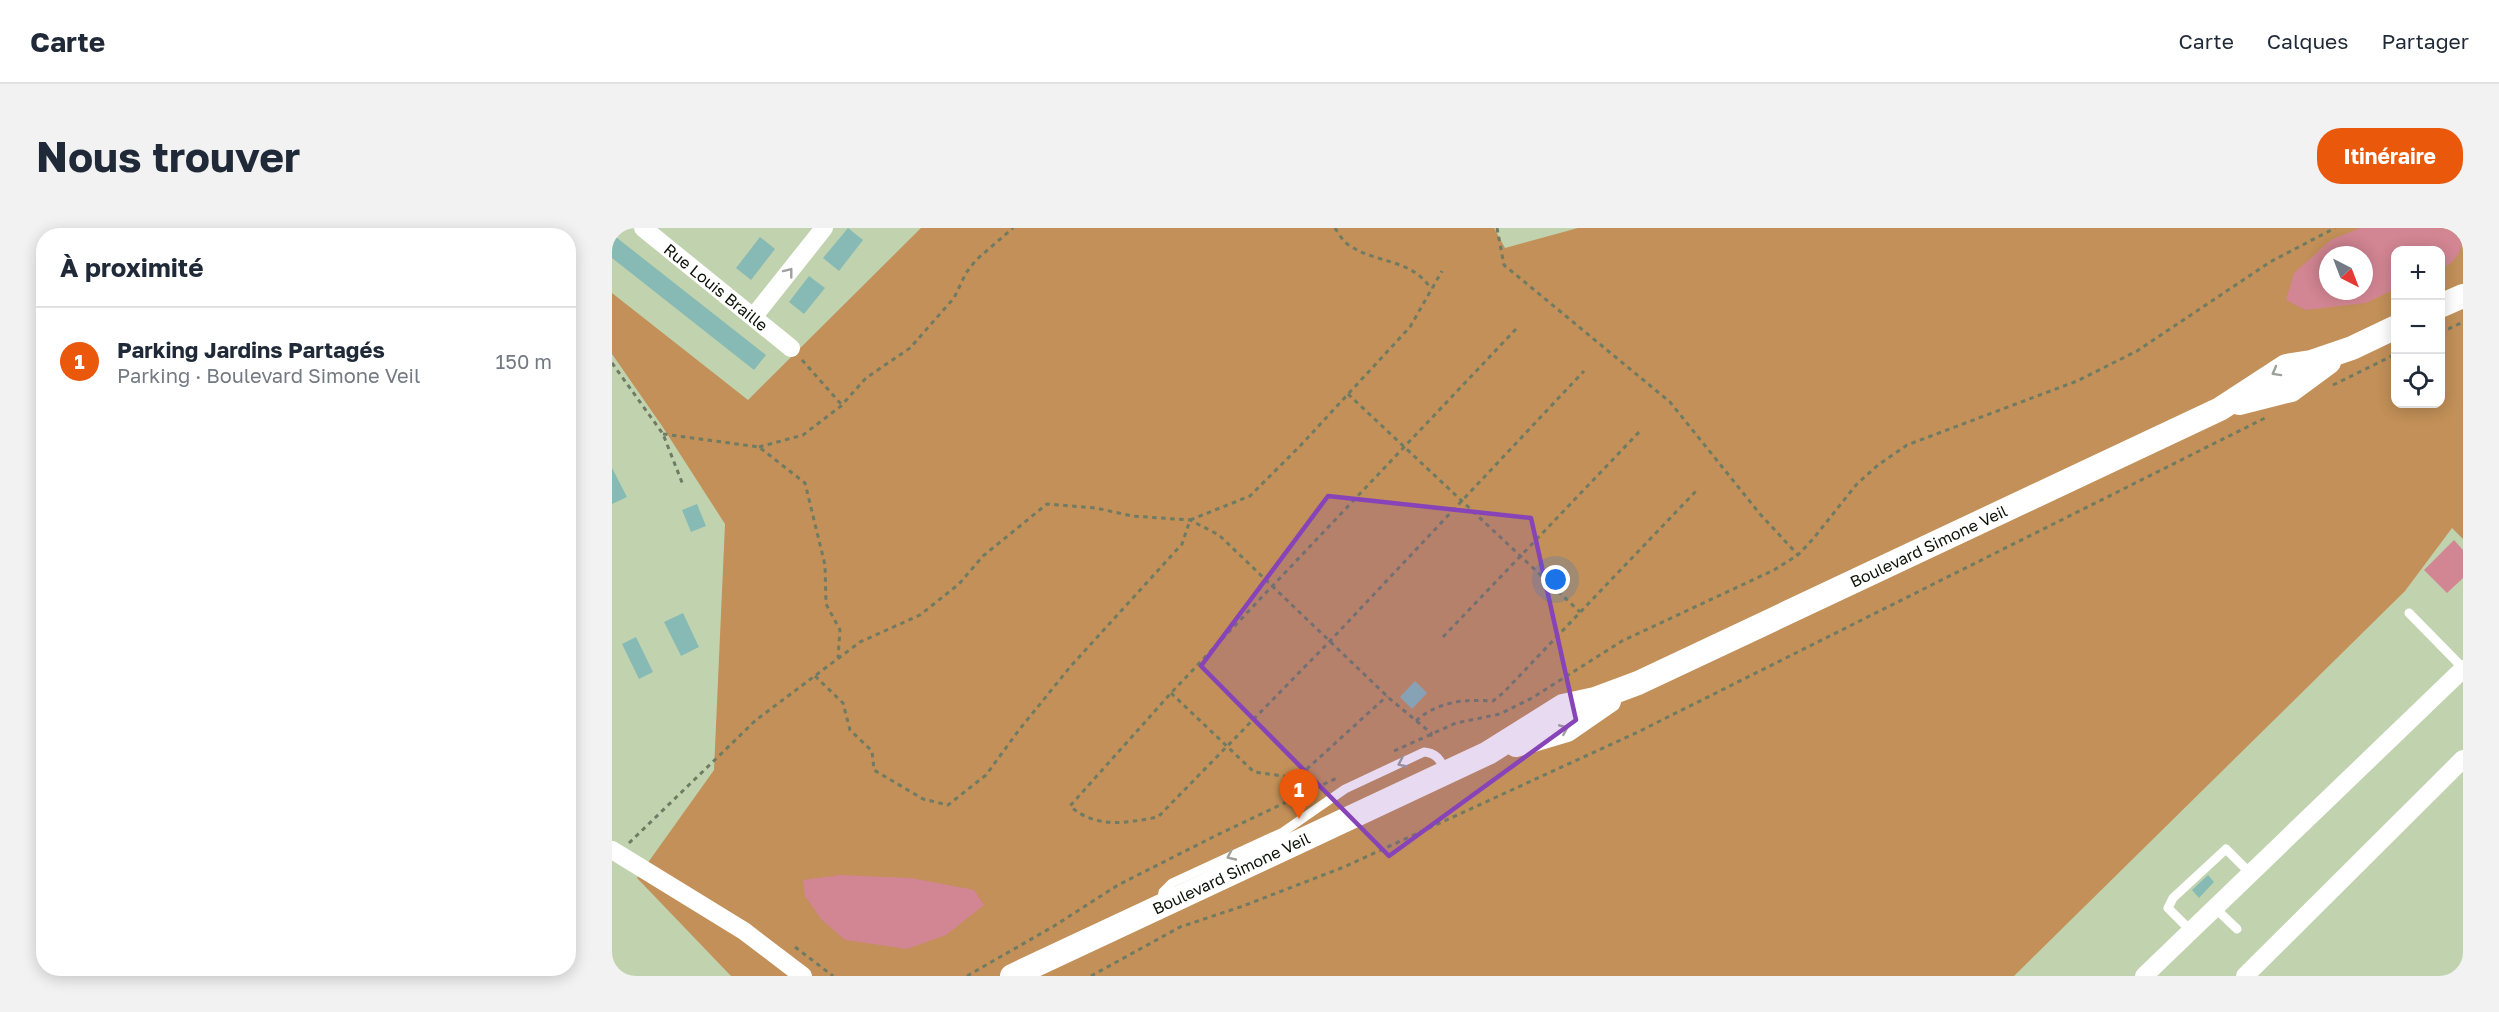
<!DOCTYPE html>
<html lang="fr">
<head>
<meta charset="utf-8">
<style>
	body { margin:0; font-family:"Golos Text",sans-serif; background:#f2f2f3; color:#1f2937 }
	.controls { position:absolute; right:18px; top:18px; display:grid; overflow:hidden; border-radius:12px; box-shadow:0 3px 15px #0003 }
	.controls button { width:54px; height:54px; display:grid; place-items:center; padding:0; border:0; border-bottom:2px solid #e0e1e3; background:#fff; color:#1f2937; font:30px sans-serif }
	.compass { position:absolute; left:1707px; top:18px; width:54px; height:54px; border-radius:50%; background:#fff; box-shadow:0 3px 15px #0003; rotate:138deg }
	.you { position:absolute; left:944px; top:352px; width:21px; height:21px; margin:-15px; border:4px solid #fff; border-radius:50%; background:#1a73e8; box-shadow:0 0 0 9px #1a73e833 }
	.badge { display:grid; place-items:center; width:39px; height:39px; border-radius:50%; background:#ea580c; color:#fff; font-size:20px; font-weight:700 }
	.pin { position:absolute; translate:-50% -50px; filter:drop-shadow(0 2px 3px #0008) }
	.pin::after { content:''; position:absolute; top:32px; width:21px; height:18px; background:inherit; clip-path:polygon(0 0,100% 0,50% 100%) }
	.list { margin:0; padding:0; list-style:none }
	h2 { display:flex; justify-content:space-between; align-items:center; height:78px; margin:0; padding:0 24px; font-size:26px }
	h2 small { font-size:20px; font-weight:400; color:#747a83 }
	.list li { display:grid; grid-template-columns:39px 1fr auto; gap:18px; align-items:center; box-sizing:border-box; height:108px; padding:0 24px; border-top:2px solid #e0e1e3 }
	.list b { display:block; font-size:22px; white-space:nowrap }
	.list p { margin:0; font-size:20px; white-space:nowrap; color:#747a83 }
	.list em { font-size:20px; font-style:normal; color:#747a83 }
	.icon { flex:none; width:33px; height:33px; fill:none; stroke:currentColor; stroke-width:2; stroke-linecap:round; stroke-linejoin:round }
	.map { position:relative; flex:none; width:1851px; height:748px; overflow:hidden; border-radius:24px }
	header { display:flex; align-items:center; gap:36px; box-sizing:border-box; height:84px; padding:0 30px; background:#fff; border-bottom:2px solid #e0e1e3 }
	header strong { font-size:28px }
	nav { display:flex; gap:33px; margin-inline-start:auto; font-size:21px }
	.intro { display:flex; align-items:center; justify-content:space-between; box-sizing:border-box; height:144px; padding:0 36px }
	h1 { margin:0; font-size:42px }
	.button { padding:15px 27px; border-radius:24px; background:#ea580c; color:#fff; font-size:21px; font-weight:700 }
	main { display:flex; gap:36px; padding:0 36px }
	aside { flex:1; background:#fff; border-radius:24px; box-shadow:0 3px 15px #0003 }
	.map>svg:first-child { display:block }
</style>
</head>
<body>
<header>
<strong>Carte</strong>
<nav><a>Carte</a><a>Calques</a><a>Partager</a></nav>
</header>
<div class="intro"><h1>Nous trouver</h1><a class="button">Itinéraire</a></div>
<main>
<aside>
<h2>À proximité<small></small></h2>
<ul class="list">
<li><span class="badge">1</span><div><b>Parking Jardins Partagés</b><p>Parking · Boulevard Simone Veil</p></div><em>150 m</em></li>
</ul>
</aside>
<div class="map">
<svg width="1851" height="748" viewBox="0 0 1851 748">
	<rect width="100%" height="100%" fill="#c1d3ae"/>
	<!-- forest -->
	<path fill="#c29058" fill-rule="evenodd" d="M309,0H882L893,20L966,0H1851V311L1840,300L1793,363L1402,748H119L25,650L102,542L113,296L50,198L0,126V65L136,172ZM1784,22H1828V176H1784ZM1716,27H1752V63H1716Z"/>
	<!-- water -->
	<g fill="#d28593" fill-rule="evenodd">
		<path d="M1748,0H1851C1851,19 1847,33 1829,41L1828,22H1784L1783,61L1754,75L1693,82L1674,72L1682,45L1719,12ZM1716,27H1752V63H1716Z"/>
		<path d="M1842,312L1851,322V350L1835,365L1812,342Z"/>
		<path d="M228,647L299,650L362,662L372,677L334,707L295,721L233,712L209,691L193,668L191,652Z"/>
	</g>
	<!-- building -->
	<g fill="#87bab4">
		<path d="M236,0L251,12L227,43L211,30Z"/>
		<path d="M0,6L154,127L142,142L0,30Z"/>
		<path d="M148,9L163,21L139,52L124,40Z"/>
		<path d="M197,48L213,60L192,86L177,74Z"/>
		<path d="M0,240L15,269L0,276Z"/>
		<path d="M85,276L94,298L79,304L70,282Z"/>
		<path d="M71,385L87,419L69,428L52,394Z"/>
		<path d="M24,409L41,444L27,451L10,416Z"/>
		<path d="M803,453L815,465L800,481L788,469Z"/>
		<path d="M1596,647L1602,654L1587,670L1580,662Z"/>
	</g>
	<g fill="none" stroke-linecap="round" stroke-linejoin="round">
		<!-- path -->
		<g stroke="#6f7b62" stroke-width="3" stroke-dasharray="4.5 4.5" stroke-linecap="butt">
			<path d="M723,0C726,5 730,11 734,15C763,37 799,29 819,61"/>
			<path d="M885,0L892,37L1058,174L1148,286L1186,327"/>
			<path d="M904,101L559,465L458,578C484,601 514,595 546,589L718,413L972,143"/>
			<path d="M1828,105L1851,94"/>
			<path d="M190,132L229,176"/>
			<path d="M0,135L51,206L71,257"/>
			<path d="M1721,157L1784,126"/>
			<path d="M736,166L968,384"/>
			<path d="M51,206L147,219L193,255L213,337L214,376L228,402L226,430"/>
			<path d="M147,219L191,207L229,178L254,150L298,120L342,70L354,45L364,32L401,0"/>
			<path d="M831,409L1030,201"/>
			<path d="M203,448L231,475L238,502L260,523L262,542L311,571L336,577L374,547L407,502L458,439L570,316L578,292L638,268L689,217L798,99L830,43"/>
			<path d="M559,465L642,544L685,550L775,468"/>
			<path d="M804,493C826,473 853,471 881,473L891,465L1084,263"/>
			<path d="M782,523L844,495L888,486L920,470L1010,413L1162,342L1186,327L1201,311L1244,257L1266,237L1295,217L1465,153L1525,123L1658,34L1723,0"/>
			<path d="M17,615L144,492L248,414L308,387L347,356L371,328L435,276L484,280L520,288L578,292L607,307L778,471L819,505V513"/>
			<path d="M183,719L221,748"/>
			<path d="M355,748L442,698L506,657L605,607L727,549"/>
			<path d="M479,748L568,699L631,678L732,639L1026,504L1655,189"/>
		</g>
		<!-- service -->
		<g stroke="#fff" stroke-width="9">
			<path d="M1797,385L1851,440"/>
			<path d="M549,675L551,664L560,655L671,604L733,561L812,524C825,525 828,532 834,543"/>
			<path d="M1603,680L1625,701"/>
			<path d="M1579,703L1556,680L1561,670L1614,621L1638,645"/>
		</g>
		<!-- minor -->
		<g stroke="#fff" stroke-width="18">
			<path id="s1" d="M31,0L179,120"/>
			<path d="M142,88L212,0"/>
			<path d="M0,622L132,703L191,748"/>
			<path d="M1532,748L1851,441"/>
			<path d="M1633,748L1851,531"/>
		</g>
		<!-- secondary -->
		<g stroke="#fff" stroke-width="24">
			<path d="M1828,78L1851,68"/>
			<path d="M1627,175L1679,162L1717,134"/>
			<path d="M904,517L955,502L997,473"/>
			<path id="s2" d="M400,748L876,525L951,478L983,471L1026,455L1608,181L1674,138L1699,134L1740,120L1784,99"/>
		</g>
	</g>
	<!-- one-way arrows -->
	<defs><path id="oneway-chevron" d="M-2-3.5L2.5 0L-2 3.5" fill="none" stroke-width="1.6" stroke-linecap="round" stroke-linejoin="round" transform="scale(1.5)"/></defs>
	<g stroke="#9ea09b">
		<use href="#oneway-chevron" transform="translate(177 44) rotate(-52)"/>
		<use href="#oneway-chevron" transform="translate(1664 144) rotate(151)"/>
		<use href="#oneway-chevron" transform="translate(952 501) rotate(-23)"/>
		<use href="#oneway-chevron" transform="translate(790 535) rotate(155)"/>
		<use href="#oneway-chevron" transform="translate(619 628) rotate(155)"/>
	</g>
	<!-- marked area -->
	<path fill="#8744b8" fill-opacity="0.2" stroke="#8744b8" stroke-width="4.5" stroke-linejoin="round" d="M716,268L919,290L964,492L777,628L589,438Z"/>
	<g text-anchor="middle" stroke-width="4.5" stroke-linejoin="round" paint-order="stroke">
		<!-- street labels -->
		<g font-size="16" fill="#0c1206" stroke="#cee0bb">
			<text dy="6" stroke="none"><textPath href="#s1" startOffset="94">Rue Louis Braille</textPath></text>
			<text dy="6" stroke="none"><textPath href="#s2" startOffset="1014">Boulevard Simone Veil</textPath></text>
			<text dy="6" stroke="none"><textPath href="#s2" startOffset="242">Boulevard Simone Veil</textPath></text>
		</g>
	</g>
</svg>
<div class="controls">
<button>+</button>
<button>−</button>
<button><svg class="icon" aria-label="locate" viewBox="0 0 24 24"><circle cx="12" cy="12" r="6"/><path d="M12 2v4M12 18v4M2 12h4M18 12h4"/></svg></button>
</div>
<svg class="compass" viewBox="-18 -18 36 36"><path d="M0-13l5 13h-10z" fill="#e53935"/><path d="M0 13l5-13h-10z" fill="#747a83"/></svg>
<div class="you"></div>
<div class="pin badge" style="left:687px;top:591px">1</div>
</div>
</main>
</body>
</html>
